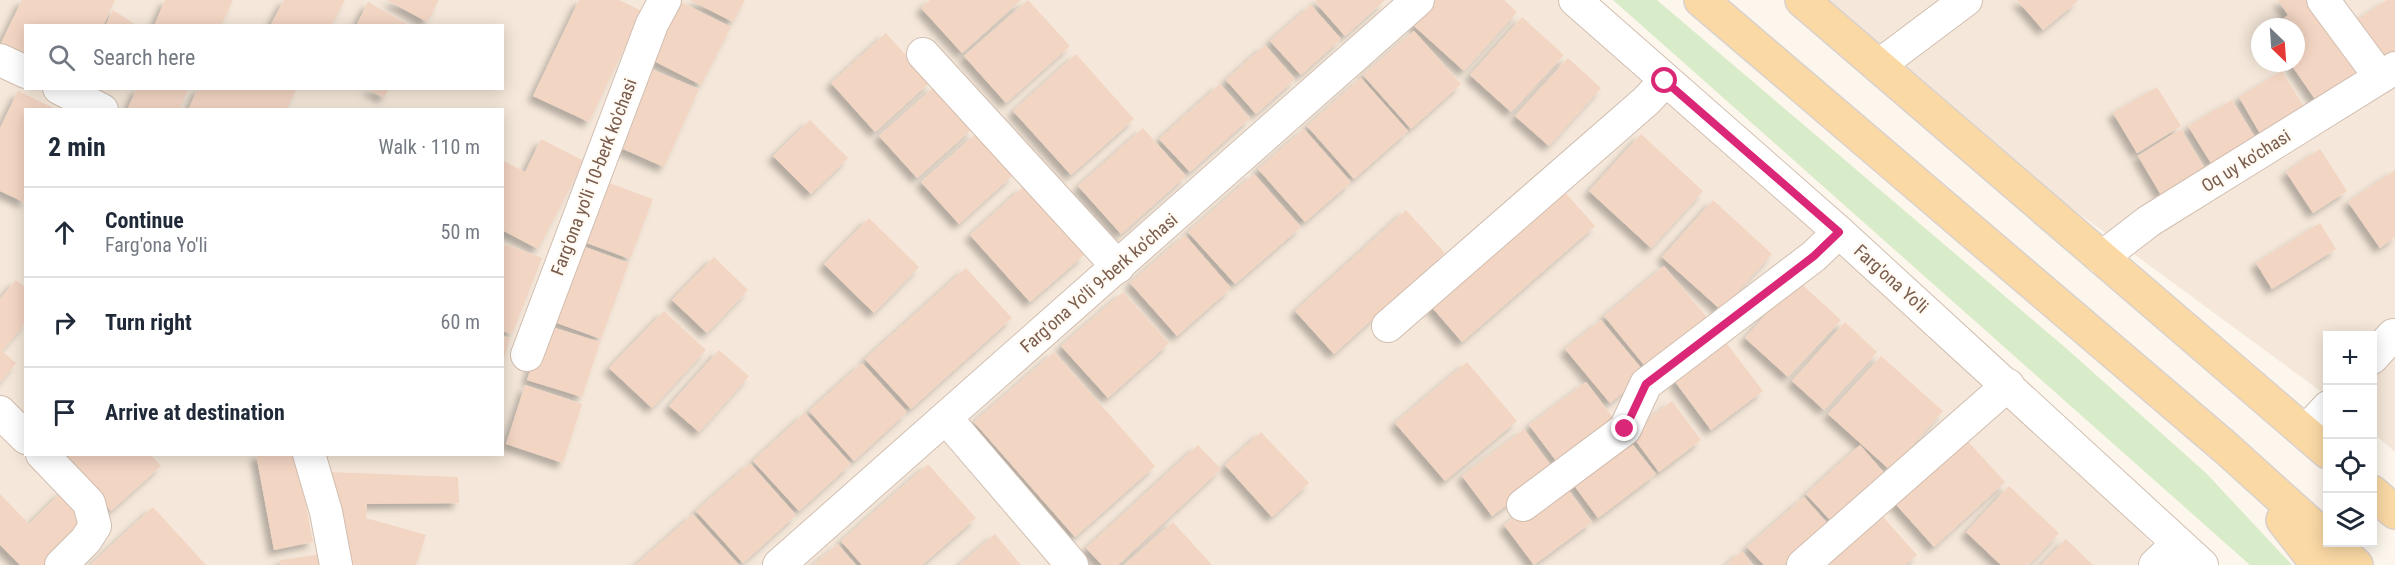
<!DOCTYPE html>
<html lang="en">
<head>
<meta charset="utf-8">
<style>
	body { margin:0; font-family:"Roboto Condensed",sans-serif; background:#f2f2f3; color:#1f2937 }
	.controls { position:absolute; right:18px; bottom:18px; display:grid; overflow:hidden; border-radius:0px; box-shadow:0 3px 15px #0003 }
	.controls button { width:54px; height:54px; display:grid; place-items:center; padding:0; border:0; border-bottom:2px solid #e0e1e3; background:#fff; color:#1f2937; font:30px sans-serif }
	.compass { position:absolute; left:2251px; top:18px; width:54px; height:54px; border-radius:50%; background:#fff; box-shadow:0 3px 15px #0003; rotate:155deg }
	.stop { position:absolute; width:18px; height:18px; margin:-14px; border:4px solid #db2777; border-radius:50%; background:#fff }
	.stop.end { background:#db2777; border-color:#fff; box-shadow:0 2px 6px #0008 }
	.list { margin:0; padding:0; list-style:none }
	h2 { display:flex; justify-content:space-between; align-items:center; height:78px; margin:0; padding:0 24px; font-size:26px }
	h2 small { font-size:20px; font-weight:400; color:#747a83 }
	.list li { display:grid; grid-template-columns:39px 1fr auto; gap:18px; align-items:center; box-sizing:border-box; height:90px; padding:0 24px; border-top:2px solid #e0e1e3 }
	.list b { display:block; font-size:22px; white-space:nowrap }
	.list p { margin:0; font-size:20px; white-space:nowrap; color:#747a83 }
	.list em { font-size:20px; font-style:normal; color:#747a83 }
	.icon { flex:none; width:33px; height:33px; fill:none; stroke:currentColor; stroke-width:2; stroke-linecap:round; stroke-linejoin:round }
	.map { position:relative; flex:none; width:2395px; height:565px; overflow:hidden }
	.search { position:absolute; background:#fff; box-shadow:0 3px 15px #0003; left:24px; top:24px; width:480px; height:66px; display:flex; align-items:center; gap:15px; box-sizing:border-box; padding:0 21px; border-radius:0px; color:#747a83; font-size:22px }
	.panel { position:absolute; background:#fff; box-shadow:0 3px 15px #0003; left:24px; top:108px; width:480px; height:348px; border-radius:0px }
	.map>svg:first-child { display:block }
</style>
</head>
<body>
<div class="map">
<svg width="2395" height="565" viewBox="0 0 2395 565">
	<defs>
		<filter id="shadow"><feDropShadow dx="-5.5" dy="5.5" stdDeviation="3" flood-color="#0004"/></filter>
	</defs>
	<rect width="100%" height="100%" fill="#fdf6ec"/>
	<!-- residential -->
	<g fill="#f5e8da" fill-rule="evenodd">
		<path d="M0,0H1562L2008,385L2171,565H0ZM26,26H502V88H26ZM26,110H502V454H26Z"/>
		<path d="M1802,0H2395V452L2373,433L2372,336H2328L2327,396L1878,66ZM2260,27H2296V63H2260Z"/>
	</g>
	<!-- green -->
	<path fill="#d8ecc9" d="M1613,0H1657L2067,349L2206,473L2292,565H2250Z"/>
	<!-- building -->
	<g fill="#f3d5c3" filter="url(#shadow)">
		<path d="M22,0H115L103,26H26V55L1,43Z"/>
		<path d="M165,0H233L221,26H154Z"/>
		<path d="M284,0H345L331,26H270Z"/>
		<path d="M387,0H439L427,22Z"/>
		<path d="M579,0H619L642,11L589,122L533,96Z"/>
		<path d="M690,0H745L733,22Z"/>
		<path d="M930,0H1021L962,53L921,8Z"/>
		<path d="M1028,0L1070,46L1006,103L964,56Z"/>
		<path d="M1317,0H1385L1345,36L1315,2Z"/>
		<path d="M1436,0H1504L1517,12L1464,71L1413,25Z"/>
		<path d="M2017,0H2079L2043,30Z"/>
		<path d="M2278,0H2316L2365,69L2317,102L2290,63H2296V27H2272L2288,15Z"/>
		<path d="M2387,0H2395V57L2382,66L2353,23Z"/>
		<path d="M368,2L411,26H356Z"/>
		<path d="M681,2L731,27L701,85L652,60Z"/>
		<path d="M1311,5L1341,39L1301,75L1270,41Z"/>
		<path d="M113,10L138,26H105Z"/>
		<path d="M1522,17L1564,55L1511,112L1470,75Z"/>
		<path d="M1414,31L1461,84L1411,129L1363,75Z"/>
		<path d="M886,33L930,82L875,132L831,83Z"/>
		<path d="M1265,45L1295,79L1256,114L1226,80Z"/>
		<path d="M1076,54L1134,119L1071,175L1013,111Z"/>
		<path d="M1568,58L1601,88L1549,146L1515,116Z"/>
		<path d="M648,68L699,89L664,167L614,145Z"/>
		<path d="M2282,71L2306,110L2262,137L2239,97Z"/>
		<path d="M1361,78L1408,131L1354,179L1307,126Z"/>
		<path d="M1220,84L1250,118L1190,172L1159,139Z"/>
		<path d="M934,87L972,129L917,178L879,136Z"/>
		<path d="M2157,87L2181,126L2137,153L2113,113Z"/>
		<path d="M137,88H189L179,110H127Z"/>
		<path d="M198,88H297L286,110H188Z"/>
		<path d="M366,88H389L384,98Z"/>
		<path d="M18,91L58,110H26V203L0,191V128Z"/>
		<path d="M2232,100L2256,139L2212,165L2188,126Z"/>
		<path d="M810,120L848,158L811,194L773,156Z"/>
		<path d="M1143,128L1186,176L1121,234L1078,186Z"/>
		<path d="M1304,129L1351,182L1305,222L1258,169Z"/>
		<path d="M2181,129L2205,169L2161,195L2138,156Z"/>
		<path d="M976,134L1013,175L959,224L921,182Z"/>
		<path d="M1641,134L1703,191L1651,248L1589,191Z"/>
		<path d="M541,139L584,161L538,249L502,230V160L525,172Z"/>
		<path d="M2320,149L2347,191L2313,213L2286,172Z"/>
		<path d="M2395,170V237L2380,248L2348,202Z"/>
		<path d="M1254,174L1301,227L1235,284L1188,232Z"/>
		<path d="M598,179L653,199L630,259L576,239Z"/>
		<path d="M1023,187L1084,255L1030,302L970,235Z"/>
		<path d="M1563,190L1595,226L1462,342L1430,305Z"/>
		<path d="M1713,200L1772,254L1721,310L1662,257Z"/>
		<path d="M1406,210L1445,253L1334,354L1295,311Z"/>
		<path d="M869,218L919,267L874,313L824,264Z"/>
		<path d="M2320,223L2336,249L2272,289L2256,263Z"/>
		<path d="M1185,235L1231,288L1177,336L1130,283Z"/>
		<path d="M574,243L629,263L601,339L546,319Z"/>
		<path d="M505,244L542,258L512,334L502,331V252Z"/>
		<path d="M714,257L748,290L707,333L672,300Z"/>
		<path d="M1664,266L1710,321L1649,371L1604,316Z"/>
		<path d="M966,268L1012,318L911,409L865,359Z"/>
		<path d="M16,280L26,288V322L2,351L16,363L0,383V299Z"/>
		<path d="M1797,280L1841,320L1788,377L1745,338Z"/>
		<path d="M1123,292L1169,343L1108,398L1061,346Z"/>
		<path d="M664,311L706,350L652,408L609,368Z"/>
		<path d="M1601,320L1646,374L1610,403L1565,349Z"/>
		<path d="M1845,322L1877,352L1824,410L1792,381Z"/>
		<path d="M545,325L600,342L582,397L527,380Z"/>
		<path d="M502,336L510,338L503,362L502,361Z"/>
		<path d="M1724,340L1763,391L1711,430L1673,379Z"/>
		<path d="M719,350L749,376L699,432L669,406Z"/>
		<path d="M1054,352L1155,466L1075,537L974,422Z"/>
		<path d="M1881,356L1943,411L1890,470L1828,414Z"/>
		<path d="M1467,362L1517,421L1445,481L1395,423Z"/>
		<path d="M862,363L907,412L854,461L809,411Z"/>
		<path d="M1586,382L1617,423L1560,466L1529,425Z"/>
		<path d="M525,385L582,404L563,463L506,444Z"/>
		<path d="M1672,401L1701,440L1659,472L1630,433Z"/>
		<path d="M805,413L851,464L799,511L753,461Z"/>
		<path d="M1524,429L1554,470L1492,516L1462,476Z"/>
		<path d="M1261,432L1309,483L1272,517L1225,465Z"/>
		<path d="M1625,435L1656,474L1598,518L1568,477Z"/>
		<path d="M1964,437L2005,482L1934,547L1892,500Z"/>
		<path d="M1198,445L1221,469L1118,565H1102L1086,548Z"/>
		<path d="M1860,445L1885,474L1832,522L1806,494Z"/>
		<path d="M60,454H150L161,466L111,511Z"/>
		<path d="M256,454H296L313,542L274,550Z"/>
		<path d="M750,463L796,515L743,563L696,511Z"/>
		<path d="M928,464L976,518L922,565H862L841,541Z"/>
		<path d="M327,472L458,477L459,503L367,504L366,518L426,535L416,565H344Z"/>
		<path d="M1562,481L1592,522L1534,565L1504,525Z"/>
		<path d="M2009,486L2059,533L2029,565H2001L1966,532Z"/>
		<path d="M62,491L91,520L46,565H20L0,545V494L29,524Z"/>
		<path d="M1804,497L1829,525L1784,565H1764L1747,547Z"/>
		<path d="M153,507L206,565H90Z"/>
		<path d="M1876,509L1917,555L1905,565H1827L1821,557Z"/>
		<path d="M693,514L739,565H636Z"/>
		<path d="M1173,522L1212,565H1124Z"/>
		<path d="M995,534L1021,565H959Z"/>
		<path d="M2066,539L2093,565H2041Z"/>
		<path d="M838,544L856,565H813Z"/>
		<path d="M1742,551L1753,565H1726Z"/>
		<path d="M323,554L324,565H281L280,560Z"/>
	</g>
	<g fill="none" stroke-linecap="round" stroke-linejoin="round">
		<defs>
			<g id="minor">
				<path d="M1575,0L1839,232L2202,565"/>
				<path d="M2323,0L2380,77"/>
				<path d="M923,54L1118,267"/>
				<path d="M0,60L26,72"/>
				<path d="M1878,66L1966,0"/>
				<path d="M59,88L102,110"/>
				<path d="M2101,258L2149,221L2395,68"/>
				<path d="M1388,326L1646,101L1665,81"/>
				<path d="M527,355L652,24L665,0"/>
				<path d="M2372,358L2393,335L2395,336"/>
				<path d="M0,412L26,438"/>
				<path d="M946,418L1072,565"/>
				<path d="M2305,432L2328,407"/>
				<path d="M42,454L89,503L95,526L86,540L61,565"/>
				<path d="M309,454L326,512L336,565"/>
				<path d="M1523,505L1625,429L1646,384L1814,256L1839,232"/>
				<path d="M779,565L1418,0"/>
				<path d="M1803,565L2008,385"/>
				<path d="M2155,565L2178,543"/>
			</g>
			<g id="major">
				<path d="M1701,0L2226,448L2328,540"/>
				<path d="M1802,0L2328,452"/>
				<path d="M2372,492L2395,512"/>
				<path d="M2283,520L2318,565"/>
				<path d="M2331,542L2356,565"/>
			</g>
		</defs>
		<!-- minor casing -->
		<use href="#minor" stroke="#d1beb0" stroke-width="34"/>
		<!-- major casing -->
		<use href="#major" stroke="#dad1cd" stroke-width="36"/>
		<!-- minor -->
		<use href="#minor" stroke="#fff" stroke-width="32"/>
		<!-- major -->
		<use href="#major" stroke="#fbd9a5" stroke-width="33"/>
	</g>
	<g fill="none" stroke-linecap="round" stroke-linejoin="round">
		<!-- route -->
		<path stroke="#db2777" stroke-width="8" d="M1625,429L1646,384L1814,256L1839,232L1665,81"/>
	</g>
	<g text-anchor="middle" stroke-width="4.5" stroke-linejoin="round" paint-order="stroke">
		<!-- street labels -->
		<g font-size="18" fill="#7a5c4d" stroke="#fffaf3">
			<text transform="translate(2246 161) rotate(-32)" y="6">Oq uy ko'chasi</text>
			<text transform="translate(594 177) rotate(-69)" y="6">Farg'ona yo'li 10-berk ko'chasi</text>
			<text transform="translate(1891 279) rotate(42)" y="6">Farg'ona Yo'li</text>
			<text transform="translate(1099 283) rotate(-41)" y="6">Farg'ona Yo'li 9-berk ko'chasi</text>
		</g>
	</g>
</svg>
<div class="controls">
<button>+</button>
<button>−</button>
<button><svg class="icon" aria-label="locate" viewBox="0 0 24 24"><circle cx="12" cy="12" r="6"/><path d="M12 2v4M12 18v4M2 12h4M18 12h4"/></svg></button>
<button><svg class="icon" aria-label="layers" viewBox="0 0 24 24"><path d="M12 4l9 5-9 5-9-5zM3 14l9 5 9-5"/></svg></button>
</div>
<svg class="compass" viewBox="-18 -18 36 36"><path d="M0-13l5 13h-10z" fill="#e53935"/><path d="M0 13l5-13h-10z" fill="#747a83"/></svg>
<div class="stop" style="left:1665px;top:81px"></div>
<div class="stop end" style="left:1625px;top:429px"></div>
<div class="search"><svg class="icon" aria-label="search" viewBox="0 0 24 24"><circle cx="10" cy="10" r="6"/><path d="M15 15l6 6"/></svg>Search here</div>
<section class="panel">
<h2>2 min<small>Walk · 110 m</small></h2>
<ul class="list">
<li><svg class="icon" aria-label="ahead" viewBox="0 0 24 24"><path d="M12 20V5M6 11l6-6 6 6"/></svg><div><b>Continue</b><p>Farg'ona Yo'li</p></div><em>50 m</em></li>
<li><svg class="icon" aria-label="right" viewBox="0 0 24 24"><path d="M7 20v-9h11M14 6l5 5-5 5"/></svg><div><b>Turn right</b></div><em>60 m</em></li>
<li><svg class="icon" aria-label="arrive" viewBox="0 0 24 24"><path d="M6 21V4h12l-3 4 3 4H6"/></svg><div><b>Arrive at destination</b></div></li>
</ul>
</section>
</div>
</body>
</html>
